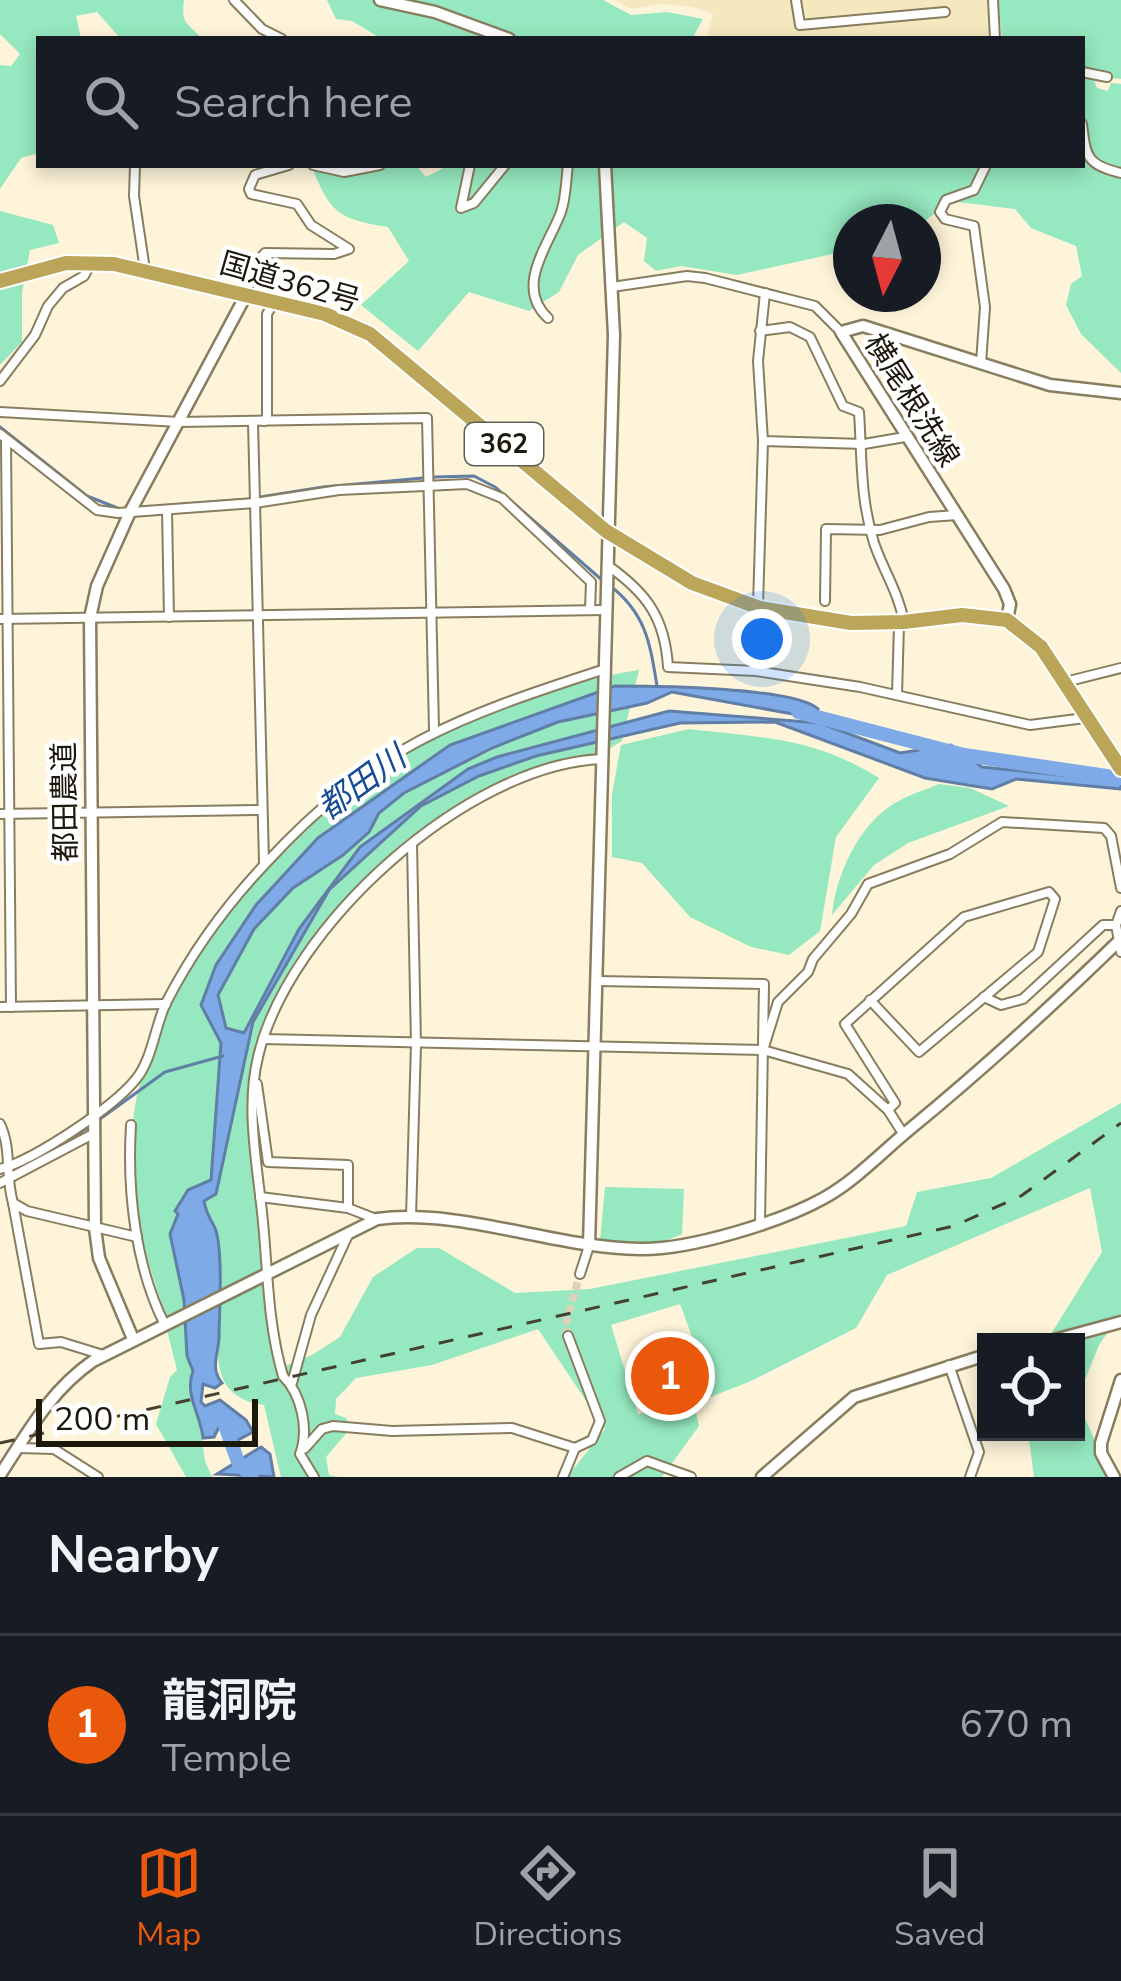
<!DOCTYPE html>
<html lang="en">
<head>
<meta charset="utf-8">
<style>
	body { margin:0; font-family:"Nunito Sans","Noto Sans JP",sans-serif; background:#242831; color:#f1f3f6 }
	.controls { position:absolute; right:36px; bottom:36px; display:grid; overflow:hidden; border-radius:0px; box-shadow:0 6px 18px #0003 }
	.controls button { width:108px; height:108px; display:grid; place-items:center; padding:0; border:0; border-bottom:3px solid #363941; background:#171b24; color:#f1f3f6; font:60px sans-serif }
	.compass { position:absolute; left:833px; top:204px; width:108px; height:108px; border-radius:50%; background:#171b24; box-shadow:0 6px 18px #0003; rotate:186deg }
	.scale { position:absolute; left:36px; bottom:30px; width:222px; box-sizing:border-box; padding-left:12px; border:6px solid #1c180b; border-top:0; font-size:33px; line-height:42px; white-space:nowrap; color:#1c180b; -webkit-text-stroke:9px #fff; paint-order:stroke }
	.you { position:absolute; left:762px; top:639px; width:42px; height:42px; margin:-30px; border:9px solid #fff; border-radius:50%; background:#1a73e8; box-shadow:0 0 0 18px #1a73e833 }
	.badge { display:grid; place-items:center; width:78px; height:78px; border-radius:50%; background:#ea580c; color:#fff; font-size:39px; font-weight:700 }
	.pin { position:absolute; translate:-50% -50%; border:6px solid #fff; box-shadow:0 3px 12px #0006 }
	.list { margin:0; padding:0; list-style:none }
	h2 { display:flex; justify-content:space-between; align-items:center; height:156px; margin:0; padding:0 48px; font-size:51px }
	h2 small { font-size:39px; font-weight:400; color:#9ea1a6 }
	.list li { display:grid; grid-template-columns:78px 1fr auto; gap:36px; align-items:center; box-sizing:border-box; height:180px; padding:0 48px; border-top:3px solid #363941 }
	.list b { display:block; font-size:45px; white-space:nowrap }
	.list p { margin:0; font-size:39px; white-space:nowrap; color:#9ea1a6 }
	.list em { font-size:39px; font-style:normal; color:#9ea1a6 }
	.icon { flex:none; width:66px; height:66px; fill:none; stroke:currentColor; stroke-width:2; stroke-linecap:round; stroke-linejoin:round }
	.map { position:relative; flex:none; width:1121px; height:1477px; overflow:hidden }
	.search { position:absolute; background:#171b24; box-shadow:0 6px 18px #0003; left:36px; right:36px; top:36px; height:132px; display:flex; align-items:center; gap:30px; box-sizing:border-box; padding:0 42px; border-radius:0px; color:#9ea1a6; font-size:45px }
	.sheet { height:336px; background:#171b24 }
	nav { display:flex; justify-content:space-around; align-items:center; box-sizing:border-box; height:168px; border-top:3px solid #363941; background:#171b24; font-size:33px; color:#9ea1a6 }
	nav a { display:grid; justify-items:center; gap:6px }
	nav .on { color:#ea580c }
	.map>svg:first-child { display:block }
</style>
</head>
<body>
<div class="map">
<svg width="1121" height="1477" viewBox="0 0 1121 1477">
	<rect width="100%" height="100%" fill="#fdf4d9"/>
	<!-- built -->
	<path fill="#f5e8be" d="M615,0H987L989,39H706L713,14L692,7L660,4L632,9Z"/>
	<!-- green -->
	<g fill="#95e8bf">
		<path d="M0,0H184C181,26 187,21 202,39H121L97,12L76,16L81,39H39V153L21,158L0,189V65L11,66L20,54L0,34Z"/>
		<path d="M327,0H603L631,15L667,12L703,19L692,39H382L352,21L336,19Z"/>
		<path d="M998,0H1121V79L1110,78L1109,71L1082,69V39H1002Z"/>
		<path d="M1082,76L1093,78L1097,88L1108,91L1111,83L1121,84V373L1081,334L1066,305L1071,284L1082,276L1076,246L1031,228L1015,209L949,201L923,223L851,222V250L737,275L681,266L656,271L644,261L647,238L624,222L578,255L559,292L529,311L469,292L418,351L361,305L409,261L388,227C337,219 330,212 311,165H416L426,177L449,165H1082Z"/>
		<path d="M0,211L53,225L59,243L30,250L22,293V342L0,365Z"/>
		<path d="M639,670L622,741L602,753L496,786L407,839L357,886L310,954L288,989L251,1081L263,1269L166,1316C144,1253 125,1189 133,1120C149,982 294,809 414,744C483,707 562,682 639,670Z"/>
		<path d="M689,729C763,738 813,737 879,778L836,837L820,931L789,955L751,947L690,917L642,863L612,857V794L621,745Z"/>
		<path d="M939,784L970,788L1009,806L908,843L874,865L832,915C836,875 858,825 895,803C908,795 925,790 939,784Z"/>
		<path d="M1121,1103V1314L1099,1345L1077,1400L1111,1477H1034L1028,1432H1076V1342H1046L1102,1252L1090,1188L887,1275L856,1328L751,1381L708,1398L697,1350L680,1304L611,1325L638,1414L694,1405L699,1426L662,1477H567L605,1429L538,1329L432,1365L356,1378L336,1399L335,1414L346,1418L350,1429L326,1457L329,1475L338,1477H281L264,1405C206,1397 218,1348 221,1303L262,1282L268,1333L280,1368L312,1355L340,1337L373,1277L417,1248H439L515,1293L590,1289L906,1226L917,1192L991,1178Z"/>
		<path d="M605,1187L684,1189L682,1234L660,1243L600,1241Z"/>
		<path d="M185,1321L205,1461L212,1477H186L156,1424L170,1377L177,1370L167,1330Z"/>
	</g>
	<!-- water -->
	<g fill="#7eaae8" stroke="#617ea6" stroke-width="3">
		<path d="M615,686C654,686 793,687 818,709L815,718L672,692L647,703L558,722L492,748L404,793L379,813L369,832L343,855L293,888L254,929L218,995L226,1028L244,1033L299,929L360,847L468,769L497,757L669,711L820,723L900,753L951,745L982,767L1121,781V789L1016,779L992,789L925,778L775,722L680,723L536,756L479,776L421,806L329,890L253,1022L216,1194L204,1201C206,1213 209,1216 214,1226C224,1244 219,1318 219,1338C218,1355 210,1369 222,1383L215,1388L203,1384L201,1402L205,1406L220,1400L246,1420L253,1432L236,1441L223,1426L219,1427L214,1437L203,1438C201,1415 184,1395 193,1371L187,1356L184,1300L170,1234L178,1214L175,1211L188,1190L211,1180L221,1043L201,1005L216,965L256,905L318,838L450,745Z"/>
		<path d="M261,1447L270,1454L274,1477L217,1474Z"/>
	</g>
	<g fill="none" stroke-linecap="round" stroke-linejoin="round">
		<!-- stream -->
		<g stroke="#617ea6" stroke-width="3">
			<path d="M0,427L87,496L120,509"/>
			<path d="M433,477L474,476L495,487L602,580"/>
			<path d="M260,497L323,487L423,478"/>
			<path d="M170,505L250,499"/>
			<path d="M609,585C646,613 650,643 657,686"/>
			<path d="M100,1119L165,1072L223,1056"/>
			<path d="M61,1147L92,1124"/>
			<path d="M13,1171L42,1157"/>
		</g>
		<!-- river -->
		<g stroke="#7eaae8" stroke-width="14">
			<path d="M798,712L964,755L1121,778"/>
			<path d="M222,1417L238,1462L252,1477"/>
		</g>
		<!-- street-tunnel -->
		<path stroke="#dbd3ba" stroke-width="8" stroke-dasharray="8 4" stroke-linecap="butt" d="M568,1336L565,1326L580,1274"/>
		<defs>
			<g id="street">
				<path d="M234,0L262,29L282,39"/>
				<path d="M796,0L800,25L945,12"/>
				<path d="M993,0L995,39"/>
				<path d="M1082,72L1107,77"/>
				<path d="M1082,124C1086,156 1086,165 1121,173"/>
				<path d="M135,165L134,196L145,270"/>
				<path d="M313,165L344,172L380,165"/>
				<path d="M470,165L461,208L474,203L505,165"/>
				<path d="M612,287L687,276L705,278L815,306L841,332"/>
				<path d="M246,295L255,264L265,253L334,254L349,249L311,225L297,204L251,194L249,189L255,175L289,165"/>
				<path d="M548,318C514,286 549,245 561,212C566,198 566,180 568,165"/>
				<path d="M760,331L790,327L810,337L843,406L859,412C862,457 860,498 874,543C884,572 898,591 904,622"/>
				<path d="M981,363L985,307L974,226L945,219L940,212L946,200L974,190L986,165"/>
				<path d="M0,381L35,335L48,306L63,288L84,276L91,263"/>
				<path d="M0,412L179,422L427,418L434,730"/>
				<path d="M264,421L267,417V314L275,301"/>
				<path d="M253,422L264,863"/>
				<path d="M0,434L97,510L118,513L255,503L339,490L467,484L502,498L591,582L590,610"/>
				<path d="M6,441L11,1007"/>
				<path d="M763,441L864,444L905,437"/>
				<path d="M167,510L169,617"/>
				<path d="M607,565C647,593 665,618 668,667L756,671L860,687L1030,725L1085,718"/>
				<path d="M825,601L826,529L880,530L929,517L957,515"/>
				<path d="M0,619L604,610"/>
				<path d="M756,671L763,441L758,361L765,293"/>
				<path d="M1065,682L1121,668"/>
				<path d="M897,695L899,624"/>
				<path d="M0,814L261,810"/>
				<path d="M1121,911L1116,925L1121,952"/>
				<path d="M598,981L764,984L760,1223"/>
				<path d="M984,997L1001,1005L1023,999L1103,925H1116"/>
				<path d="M870,1000L919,1052L1038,952L1055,899L1049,892L964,917L845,1024L895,1103L888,1110"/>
				<path d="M0,1007L166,1004"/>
				<path d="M263,1039L763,1050L848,1074L888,1110L904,1135"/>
				<path d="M763,1050L778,1002L808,972L813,959L851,914L868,884L950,854L1002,822L1104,828L1111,836L1121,888"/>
				<path d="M257,1084L268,1162L348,1165V1208"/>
				<path d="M0,1124C12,1149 5,1176 13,1203L27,1211L137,1237"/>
				<path d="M131,1125C127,1190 135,1266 165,1325"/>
				<path d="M0,1169C34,1160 114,1107 136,1079C152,1060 155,1026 166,1003C192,952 228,903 267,862C373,747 457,717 602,670"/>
				<path d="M0,1183L93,1134"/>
				<path d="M260,1197L348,1208L376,1219"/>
				<path d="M13,1203L39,1344L61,1342L103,1355"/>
				<path d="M411,1217L416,1044L412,844"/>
				<path d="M580,1274L589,1246"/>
				<path d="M949,1365L979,1452L970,1477"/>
				<path d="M292,1383L311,1315L348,1235"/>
				<path d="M18,1448L54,1449L98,1477"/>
				<path d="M305,1448L322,1429L333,1426L392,1431L512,1428L575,1448L592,1440L600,1421L568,1336"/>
				<path d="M314,1477L300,1454C309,1430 302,1395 283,1376C268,1325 268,1275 263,1222C258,1168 245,1110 258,1057C288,927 467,764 602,759"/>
				<path d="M563,1477L575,1448"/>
				<path d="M619,1477L647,1461L691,1477"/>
			</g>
			<g id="secondary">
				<path d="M380,0L435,12L509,39"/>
				<path d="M1007,620L1010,604L1004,589L841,332L863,326L1050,385L1121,393"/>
				<path d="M589,1246L614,335L605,165"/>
				<path d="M133,1339L99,1258L95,1228L90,618L97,586L130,512L246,295"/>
				<path d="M1047,1342L1121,1322"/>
				<path d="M0,1475C28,1432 50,1391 93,1361L377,1219C461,1208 554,1248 640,1249C689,1250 781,1222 824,1198C856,1180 882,1152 910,1129C983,1069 1053,1005 1121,939"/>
				<path d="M762,1477L854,1397L986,1355"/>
				<path d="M1114,1477L1101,1453V1443L1121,1380"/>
			</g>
			<path id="highway" d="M0,281L66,263L114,264L325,314L370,334L606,531L692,583L760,608L851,623L904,622L962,615L1007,620L1041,647L1121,769"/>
		</defs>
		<!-- street casing -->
		<use href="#street" stroke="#887e5f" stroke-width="12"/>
		<!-- secondary casing -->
		<use href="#secondary" stroke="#887e5f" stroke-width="15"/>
		<!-- highway casing -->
		<use href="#highway" stroke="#fff" stroke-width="18"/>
		<!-- street -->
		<use href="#street" stroke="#fff" stroke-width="8"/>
		<!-- secondary -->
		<use href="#secondary" stroke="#fff" stroke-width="10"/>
		<!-- highway -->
		<use href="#highway" stroke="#bba558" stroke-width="14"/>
		<!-- rail -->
		<path stroke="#454030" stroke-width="3" stroke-dasharray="15 15" stroke-linecap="butt" d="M0,1443L954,1226L1021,1196L1121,1123"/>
	</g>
	<g text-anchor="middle" stroke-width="9" stroke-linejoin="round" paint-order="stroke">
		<!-- shield labels -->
		<rect fill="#fff" stroke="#605d54" stroke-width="3" x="465" y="423" width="78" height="42" rx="9"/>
		<g font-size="27" font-weight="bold" fill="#1c180b">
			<text x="504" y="453">362</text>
		</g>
		<!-- street labels -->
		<g font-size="30" fill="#1c180b" stroke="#fff">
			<text transform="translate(290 282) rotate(16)" y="10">国道362号</text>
			<text transform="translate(912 400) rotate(58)" y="10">横尾根洗線</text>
			<text transform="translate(65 802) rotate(-91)" y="10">都田農道</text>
		</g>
		<!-- water labels -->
		<g font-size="33" font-style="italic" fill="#154c95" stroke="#fff">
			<text transform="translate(361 782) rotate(-36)" y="12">都田川</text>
		</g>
	</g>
</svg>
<div class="controls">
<button><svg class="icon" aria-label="locate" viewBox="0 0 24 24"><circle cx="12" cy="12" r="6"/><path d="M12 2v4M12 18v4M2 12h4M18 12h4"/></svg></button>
</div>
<svg class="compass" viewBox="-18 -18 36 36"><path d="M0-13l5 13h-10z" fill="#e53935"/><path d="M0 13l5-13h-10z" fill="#9ea1a6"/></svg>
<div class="scale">200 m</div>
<div class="you"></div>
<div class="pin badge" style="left:670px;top:1376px">1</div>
<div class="search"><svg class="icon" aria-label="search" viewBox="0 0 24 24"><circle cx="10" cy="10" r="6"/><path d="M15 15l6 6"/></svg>Search here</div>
</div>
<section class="sheet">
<h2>Nearby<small></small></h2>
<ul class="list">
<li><span class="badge">1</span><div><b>龍洞院</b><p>Temple</p></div><em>670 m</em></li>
</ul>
</section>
<nav>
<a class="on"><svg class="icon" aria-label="map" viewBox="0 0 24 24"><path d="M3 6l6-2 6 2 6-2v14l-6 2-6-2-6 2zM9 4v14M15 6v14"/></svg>Map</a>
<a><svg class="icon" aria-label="directions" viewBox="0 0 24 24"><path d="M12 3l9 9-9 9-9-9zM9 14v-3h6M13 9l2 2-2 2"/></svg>Directions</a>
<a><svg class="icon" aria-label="saved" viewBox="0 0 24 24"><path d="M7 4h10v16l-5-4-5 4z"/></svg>Saved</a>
</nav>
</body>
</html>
